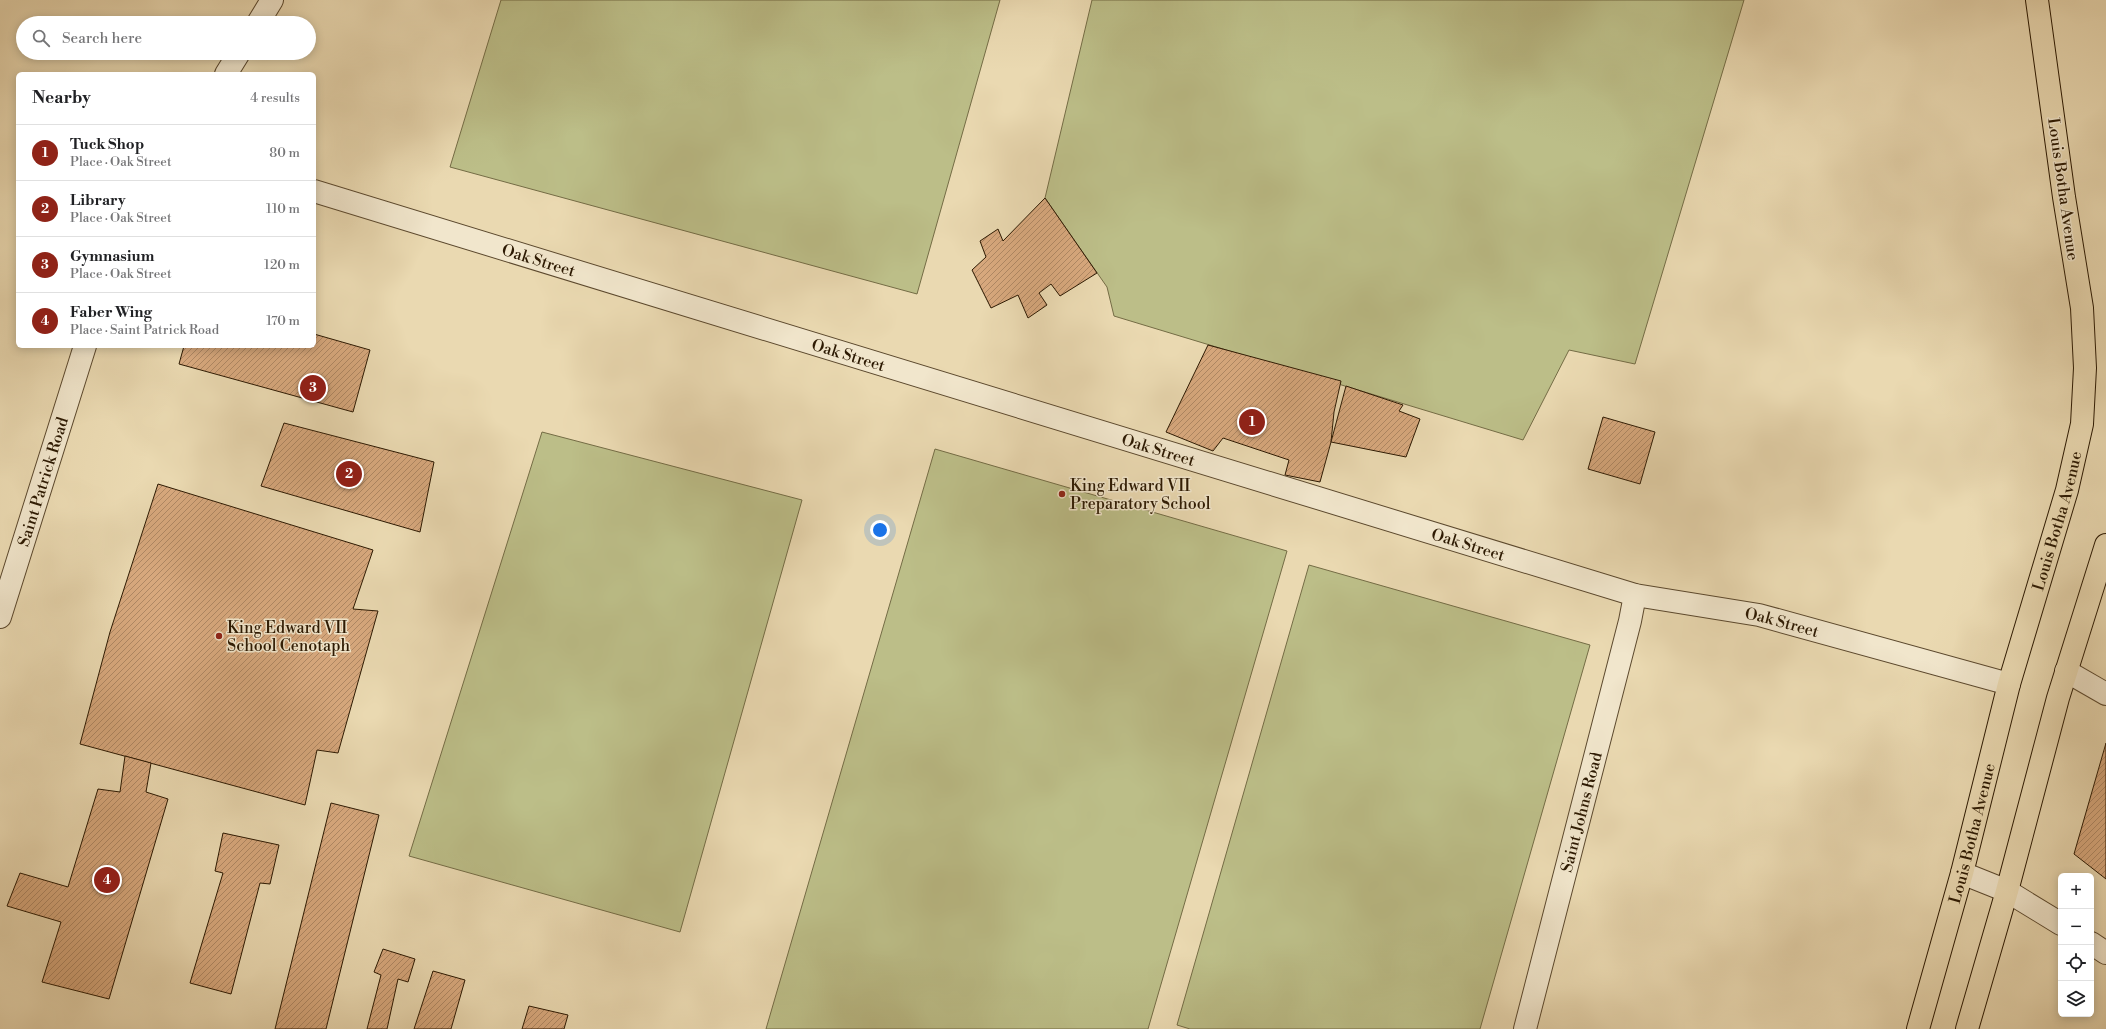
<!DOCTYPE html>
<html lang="en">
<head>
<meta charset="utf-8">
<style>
	body { margin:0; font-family:"Libre Bodoni",serif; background:#f6f6f6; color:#202124 }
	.controls { position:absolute; right:12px; bottom:12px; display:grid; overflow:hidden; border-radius:6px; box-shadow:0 2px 10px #0003 }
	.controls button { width:36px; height:36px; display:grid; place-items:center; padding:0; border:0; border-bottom:1px solid #e0e0e0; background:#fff; color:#202124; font:20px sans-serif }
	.you { position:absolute; left:880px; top:530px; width:14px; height:14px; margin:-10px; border:3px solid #fff; border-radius:50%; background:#1a73e8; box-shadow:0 0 0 6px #1a73e833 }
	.badge { display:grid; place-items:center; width:26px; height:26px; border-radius:50%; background:#8f2418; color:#fff; font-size:13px; font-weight:700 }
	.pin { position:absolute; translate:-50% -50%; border:2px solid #fff; box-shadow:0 1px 4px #0006 }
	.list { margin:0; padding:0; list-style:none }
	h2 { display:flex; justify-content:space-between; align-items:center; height:52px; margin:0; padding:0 16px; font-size:17px }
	h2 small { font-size:13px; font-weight:400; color:#757577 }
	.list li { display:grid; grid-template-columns:26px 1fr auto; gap:12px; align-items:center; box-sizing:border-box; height:56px; padding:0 16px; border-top:1px solid #e0e0e0 }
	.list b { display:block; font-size:15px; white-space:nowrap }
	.list p { margin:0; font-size:13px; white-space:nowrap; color:#757577 }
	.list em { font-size:13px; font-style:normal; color:#757577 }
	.icon { flex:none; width:22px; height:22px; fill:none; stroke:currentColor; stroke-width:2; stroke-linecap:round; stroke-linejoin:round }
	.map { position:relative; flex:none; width:2106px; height:1029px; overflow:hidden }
	.search { position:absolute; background:#fff; box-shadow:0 2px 10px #0003; left:16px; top:16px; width:300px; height:44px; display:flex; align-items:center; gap:10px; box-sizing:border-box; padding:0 14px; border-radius:22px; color:#757577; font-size:15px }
	.panel { position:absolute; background:#fff; box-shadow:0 2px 10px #0003; left:16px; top:72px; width:300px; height:276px; border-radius:6px }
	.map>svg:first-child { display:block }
</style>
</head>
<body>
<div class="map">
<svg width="2106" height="1029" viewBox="0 0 2106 1029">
	<defs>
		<pattern id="building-hatch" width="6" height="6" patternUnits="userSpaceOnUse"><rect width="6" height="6" fill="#d7a87d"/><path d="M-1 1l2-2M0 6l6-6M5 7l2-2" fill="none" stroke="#af8864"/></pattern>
	</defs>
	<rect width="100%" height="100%" fill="#ead9b1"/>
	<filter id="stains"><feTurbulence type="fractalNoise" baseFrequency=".005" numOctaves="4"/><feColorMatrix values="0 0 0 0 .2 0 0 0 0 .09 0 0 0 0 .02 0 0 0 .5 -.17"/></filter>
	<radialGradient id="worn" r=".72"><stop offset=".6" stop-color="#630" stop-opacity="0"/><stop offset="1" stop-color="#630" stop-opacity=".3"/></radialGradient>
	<!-- park -->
	<g fill="#bcbe88" stroke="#746c45">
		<path d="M501,0H1000L917,294L450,167Z"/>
		<path d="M1092,0H1744L1635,364L1569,350L1523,440L1114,316L1107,287L1045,198Z"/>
		<path d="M542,432L802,500L680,932L409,856Z"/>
		<path d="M935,449L1287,551L1148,1029H766Z"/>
		<path d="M1309,565L1590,645L1480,1029H1190L1177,1025Z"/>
	</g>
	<!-- building -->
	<g fill="url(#building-hatch)" stroke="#2c1902">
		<path d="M1045,198L1097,273L1060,296L1051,284L1039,293L1047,305L1028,318L1018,295L991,308L972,270L986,257L980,241L998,229L1003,241Z"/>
		<path d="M314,334L370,350L353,412L179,364L184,346H314Z"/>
		<path d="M1208,345L1341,381L1334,412L1331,442L1320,482L1285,475L1289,460L1223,438L1213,451L1166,432Z"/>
		<path d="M1346,386L1403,405L1399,411L1420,419L1406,457L1331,442Z"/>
		<path d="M1603,417L1655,432L1640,484L1588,469Z"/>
		<path d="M284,423L434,462L420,532L261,486Z"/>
		<path d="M158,484L373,550L353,609L378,611L338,753L317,750L305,805L80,744L110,632Z"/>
		<path d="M2106,743V879L2074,854Z"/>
		<path d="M125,756L151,763L146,792L168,799L109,999L42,982L61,922L7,906L20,873L68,887L98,789L120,792Z"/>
		<path d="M331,803L379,815L326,1029H275Z"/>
		<path d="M223,833L279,845L270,884L260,883L231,994L190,983L223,873L215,871Z"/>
		<path d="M383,949L415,959L408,982L398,979L387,1029H367L381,975L374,972Z"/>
		<path d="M433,971L465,980L451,1029H414Z"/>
		<path d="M529,1006L568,1015L564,1029H522Z"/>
	</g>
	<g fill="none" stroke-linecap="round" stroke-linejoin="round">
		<defs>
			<g id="minor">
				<path d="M258,23L272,0"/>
				<path d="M226,74L239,53"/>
				<path id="s1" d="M314,191L1635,595L1759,615L2009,684"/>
				<path id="s2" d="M0,617L85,346"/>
				<path d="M2066,671L2106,694"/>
				<path d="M1962,873L2007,891L2061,924"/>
				<path d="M2091,943L2106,953"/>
				<path id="s3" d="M1525,1029L1630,621L1635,595"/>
			</g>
			<g id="major">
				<path id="s4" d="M1918,1029L1962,873L2009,684L2067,490L2082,424L2085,368L2082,308L2064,197L2037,0"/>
				<path d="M1967,1029L2007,891L2058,698L2106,545"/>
			</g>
		</defs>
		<!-- minor casing -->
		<use href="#minor" stroke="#5c492e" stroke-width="24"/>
		<!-- major casing -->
		<use href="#major" stroke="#2c1902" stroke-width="24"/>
		<!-- minor -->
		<use href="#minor" stroke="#f1e6cc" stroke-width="22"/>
		<!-- major -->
		<use href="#major" stroke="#ead9b1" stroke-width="22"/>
	</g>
	<!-- markers -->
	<g fill="#8f2418" stroke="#f1e6cc" stroke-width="1.5">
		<circle cx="1062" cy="494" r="4"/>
		<circle cx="219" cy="636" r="4"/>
	</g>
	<g text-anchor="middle" stroke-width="3" stroke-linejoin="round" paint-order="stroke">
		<!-- street labels -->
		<g font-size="16" fill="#2c1902" stroke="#f1e6cc">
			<text transform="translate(2064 189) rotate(82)" y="6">Louis Botha Avenue</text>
			<text dy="6" stroke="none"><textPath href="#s1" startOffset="235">Oak Street</textPath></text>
			<text dy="6" stroke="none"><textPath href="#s1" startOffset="559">Oak Street</textPath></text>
			<text dy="6" stroke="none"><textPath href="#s1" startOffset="883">Oak Street</textPath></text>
			<text dy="6" stroke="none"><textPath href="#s2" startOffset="142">Saint Patrick Road</textPath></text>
			<text dy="6" stroke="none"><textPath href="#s4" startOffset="527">Louis Botha Avenue</textPath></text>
			<text dy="6" stroke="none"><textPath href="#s1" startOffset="1207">Oak Street</textPath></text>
			<text dy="6" stroke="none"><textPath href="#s1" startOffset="1531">Oak Street</textPath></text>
			<text dy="6" stroke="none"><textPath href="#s3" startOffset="224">Saint Johns Road</textPath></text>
			<text dy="6" stroke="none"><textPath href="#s4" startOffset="203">Louis Botha Avenue</textPath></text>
		</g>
		<!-- poi labels -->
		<g font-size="16" fill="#2c1902" stroke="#f1e6cc" text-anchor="start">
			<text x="1070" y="491">King Edward VII<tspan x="1070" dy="18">Preparatory School</tspan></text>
			<text x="227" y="633">King Edward VII<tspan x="227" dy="18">School Cenotaph</tspan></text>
		</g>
	</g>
	<rect width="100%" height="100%" filter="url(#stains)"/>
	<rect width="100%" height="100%" fill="url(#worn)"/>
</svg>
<div class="controls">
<button>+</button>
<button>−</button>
<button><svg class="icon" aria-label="locate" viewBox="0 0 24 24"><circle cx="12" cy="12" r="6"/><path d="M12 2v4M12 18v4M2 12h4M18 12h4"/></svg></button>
<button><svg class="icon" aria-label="layers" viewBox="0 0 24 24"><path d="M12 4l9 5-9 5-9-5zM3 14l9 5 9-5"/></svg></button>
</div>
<div class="you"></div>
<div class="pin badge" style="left:1252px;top:422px">1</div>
<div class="pin badge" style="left:349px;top:474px">2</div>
<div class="pin badge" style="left:313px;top:388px">3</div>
<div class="pin badge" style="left:107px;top:880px">4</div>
<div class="search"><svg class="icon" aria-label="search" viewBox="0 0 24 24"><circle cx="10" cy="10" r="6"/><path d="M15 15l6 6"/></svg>Search here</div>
<section class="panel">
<h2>Nearby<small>4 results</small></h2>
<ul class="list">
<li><span class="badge">1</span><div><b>Tuck Shop</b><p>Place · Oak Street</p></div><em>80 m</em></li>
<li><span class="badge">2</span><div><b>Library</b><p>Place · Oak Street</p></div><em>110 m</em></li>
<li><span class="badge">3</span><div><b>Gymnasium</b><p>Place · Oak Street</p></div><em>120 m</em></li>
<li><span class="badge">4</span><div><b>Faber Wing</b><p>Place · Saint Patrick Road</p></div><em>170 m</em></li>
</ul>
</section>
</div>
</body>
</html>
